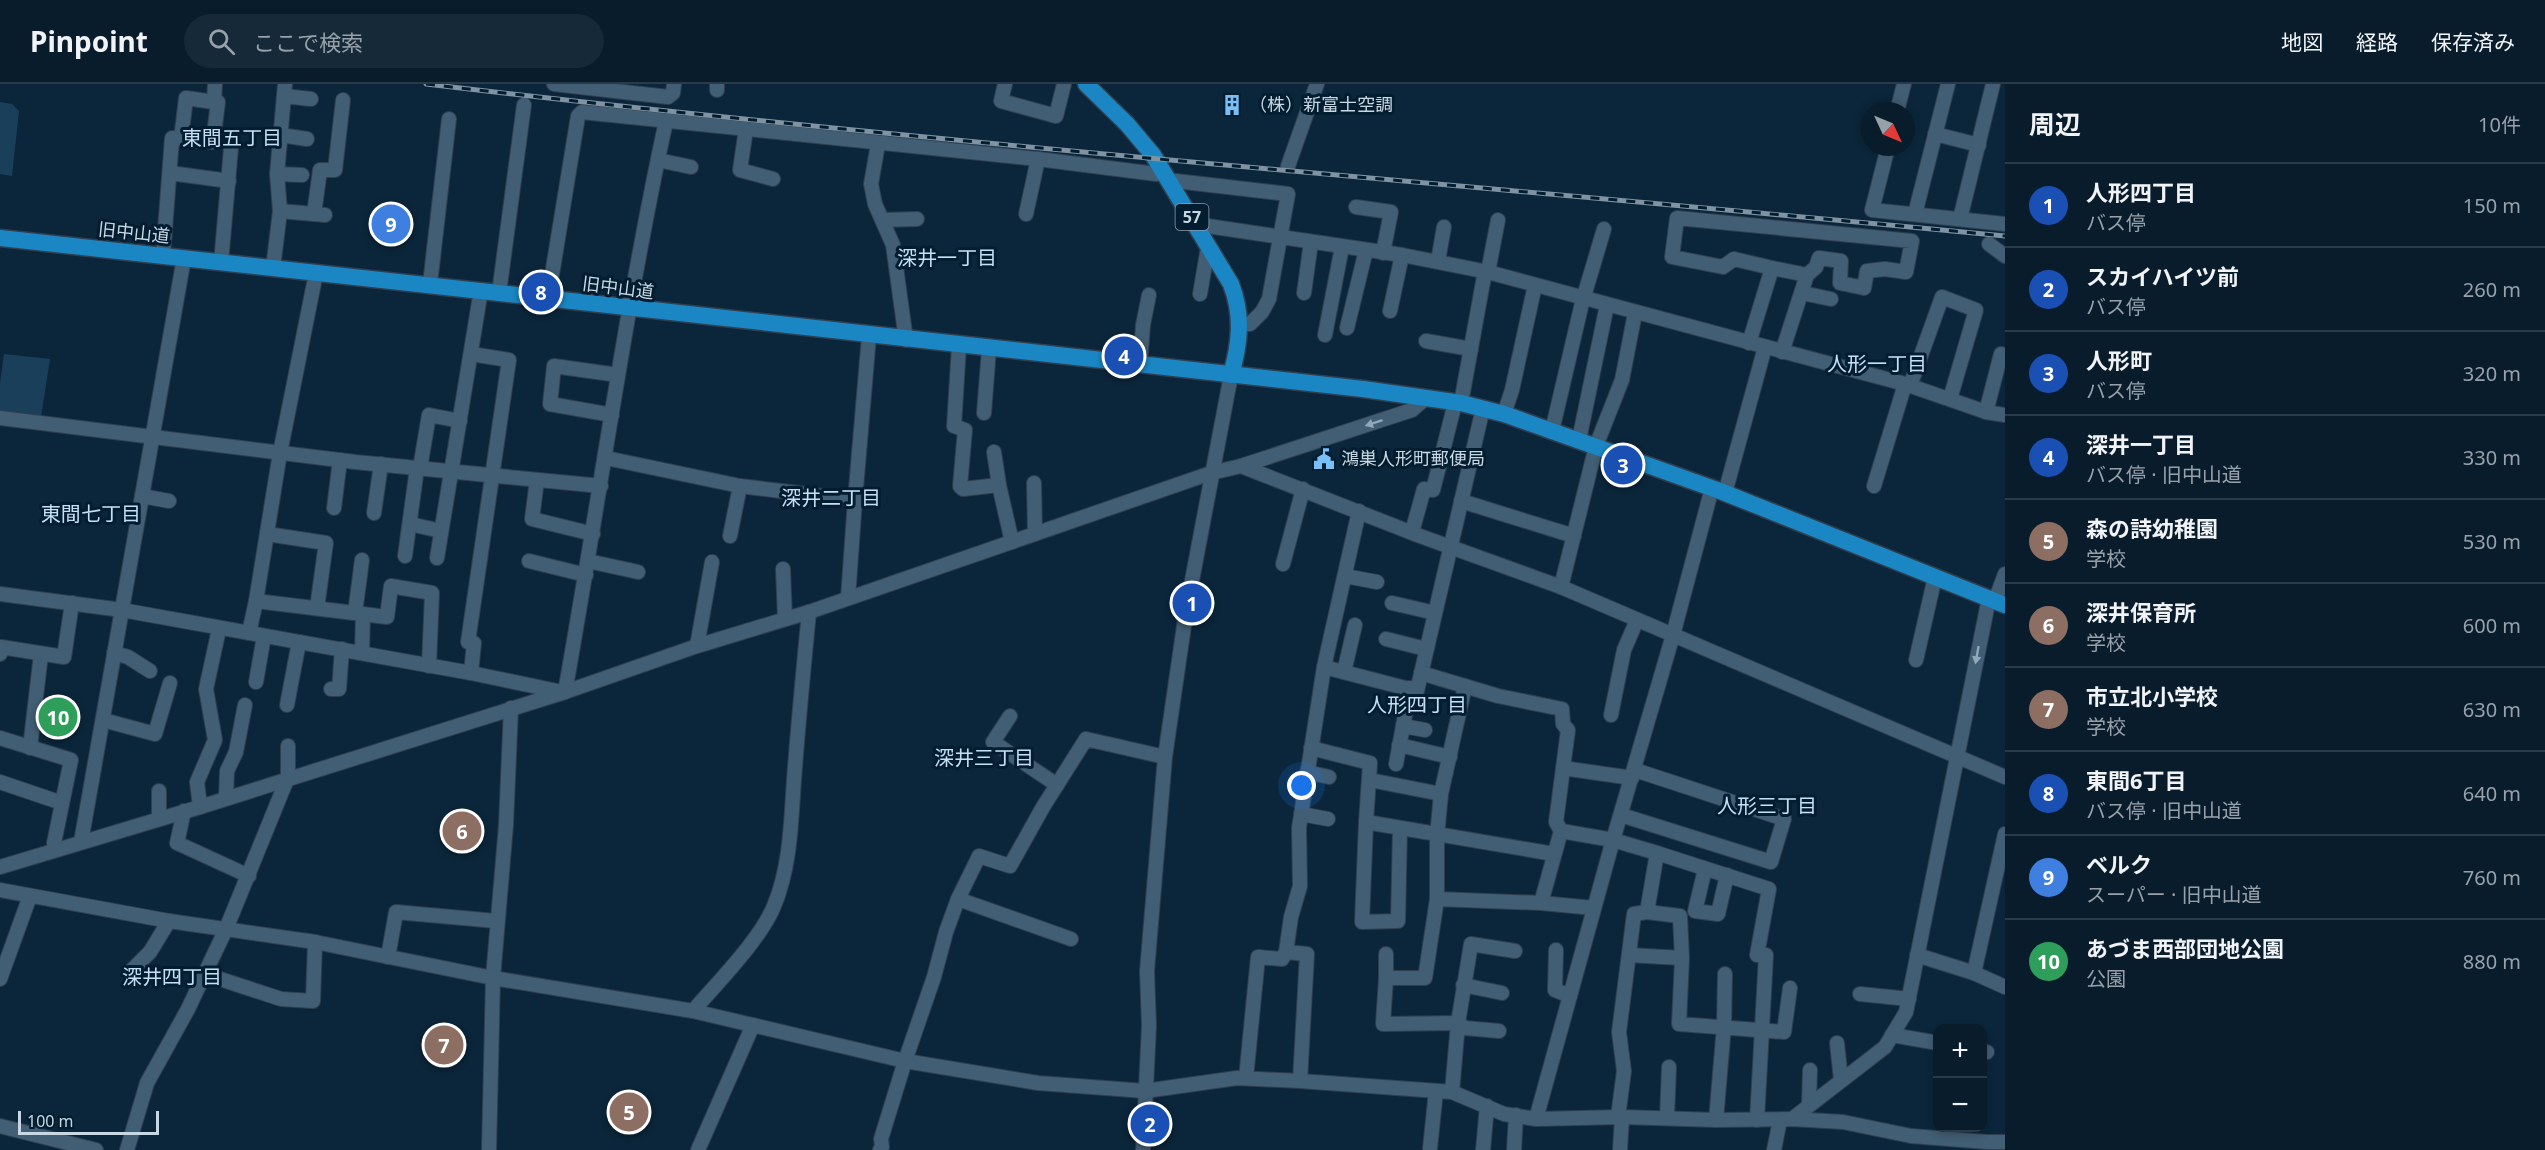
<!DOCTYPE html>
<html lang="ja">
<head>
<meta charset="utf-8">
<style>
	body { margin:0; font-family:"Noto Sans","Noto Sans JP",sans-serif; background:#162938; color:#f1f3f6 }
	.controls { position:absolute; right:18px; bottom:18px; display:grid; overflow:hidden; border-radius:12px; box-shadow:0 3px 9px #0003 }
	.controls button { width:54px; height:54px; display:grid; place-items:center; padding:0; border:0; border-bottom:2px solid #293a48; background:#081c2c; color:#f1f3f6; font:30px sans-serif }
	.compass { position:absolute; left:1861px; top:18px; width:54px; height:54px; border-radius:50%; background:#081c2c; box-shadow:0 3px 9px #0003; rotate:134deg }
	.scale { position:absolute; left:18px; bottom:15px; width:141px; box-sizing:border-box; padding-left:6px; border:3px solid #c8d7e4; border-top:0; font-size:16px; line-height:21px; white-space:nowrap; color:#c8d7e4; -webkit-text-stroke:4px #031d30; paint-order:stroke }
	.you { position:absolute; left:1302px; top:702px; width:21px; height:21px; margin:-15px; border:4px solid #fff; border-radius:50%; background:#1a73e8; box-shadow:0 0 0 9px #1a73e833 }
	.badge { display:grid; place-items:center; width:39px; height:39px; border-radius:50%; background:#78bff7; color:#fff; font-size:20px; font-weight:700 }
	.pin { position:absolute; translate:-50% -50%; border:3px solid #fff; box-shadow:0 2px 6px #0006 }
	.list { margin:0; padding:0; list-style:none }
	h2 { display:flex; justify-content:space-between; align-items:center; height:78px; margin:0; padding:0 24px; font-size:26px }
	h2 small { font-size:20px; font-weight:400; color:#98a1a9 }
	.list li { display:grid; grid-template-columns:39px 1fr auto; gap:18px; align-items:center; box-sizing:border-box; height:84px; padding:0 24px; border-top:2px solid #293a48 }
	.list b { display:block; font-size:22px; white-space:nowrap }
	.list p { margin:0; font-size:20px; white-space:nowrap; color:#98a1a9 }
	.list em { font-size:20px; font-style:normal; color:#98a1a9 }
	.icon { flex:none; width:33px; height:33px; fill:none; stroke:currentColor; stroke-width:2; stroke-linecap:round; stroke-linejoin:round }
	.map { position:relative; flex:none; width:2005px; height:1066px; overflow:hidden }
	header { display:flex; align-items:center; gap:36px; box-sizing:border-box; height:84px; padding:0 30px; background:#081c2c; border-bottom:2px solid #293a48 }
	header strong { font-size:28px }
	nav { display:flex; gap:33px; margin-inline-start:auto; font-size:21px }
	.search { width:420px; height:54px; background:#162938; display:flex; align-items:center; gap:15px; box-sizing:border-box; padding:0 21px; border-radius:33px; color:#98a1a9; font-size:22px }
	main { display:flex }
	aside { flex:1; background:#081c2c }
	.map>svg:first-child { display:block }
</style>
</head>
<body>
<header>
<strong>Pinpoint</strong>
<div class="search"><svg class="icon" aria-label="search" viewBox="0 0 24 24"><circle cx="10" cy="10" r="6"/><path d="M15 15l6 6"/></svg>ここで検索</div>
<nav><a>地図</a><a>経路</a><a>保存済み</a></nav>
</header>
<main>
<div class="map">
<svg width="2005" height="1066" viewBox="0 0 2005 1066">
	<rect width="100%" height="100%" fill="#0b263a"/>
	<!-- green -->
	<g fill="#193f5a">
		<path d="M0,18L12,20L19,27L12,92L0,90Z"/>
		<path d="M4,270L50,275L41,333L0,327V299Z"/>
		<path d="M45,621L69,626L70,622L77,624L72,646L40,639Z"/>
	</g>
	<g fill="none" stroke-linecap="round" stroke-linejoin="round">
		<defs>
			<g id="minor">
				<path d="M554,0L668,13L673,9L674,0"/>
				<path d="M1005,0L1001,17L1056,32L1064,0"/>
				<path d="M717,6V0"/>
				<path d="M284,12L311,15"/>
				<path d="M214,18L186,14L181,55L213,58L218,18H214L215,0"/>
				<path d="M1897,27L1904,0"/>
				<path d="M746,45L740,86L773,95"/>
				<path d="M1935,50L1979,61"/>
				<path d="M281,51L307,55"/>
				<path d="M878,60L871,100L875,120L893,161L906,256"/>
				<path d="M1888,63L1872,126L2005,140"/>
				<path d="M658,76L691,83"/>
				<path d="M1288,82L1317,0"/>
				<path d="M170,89L229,97"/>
				<path d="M277,90L302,91"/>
				<path d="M1169,98L1176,97L1288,110L1269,215L1262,228L1250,240H1240"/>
				<path d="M1356,123L1391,128L1383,169"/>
				<path d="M280,127L325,131"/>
				<path d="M314,130L320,86H335L343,16"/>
				<path d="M1026,130L1038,75"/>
				<path d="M1915,130L1948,0"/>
				<path d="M1960,135L1993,0"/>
				<path d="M882,136L917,135"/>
				<path d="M1197,142L1201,141L1402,171L1488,188L1905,300L1986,328L2005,331"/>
				<path d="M1989,160L2005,172"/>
				<path d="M163,172L172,54L181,55"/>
				<path d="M1438,177L1444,143"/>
				<path d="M221,179L231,64"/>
				<path d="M273,184L280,127L277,90L285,0"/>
				<path d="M1772,184L1734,175L1723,183L1672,173L1677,134L1912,157L1906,188L1885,185L1867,187L1864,204L1840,199L1841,177L1819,174L1816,183L1807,191"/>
				<path d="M1488,188L1498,136"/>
				<path d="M430,200L449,35"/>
				<path d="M499,209L524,21"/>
				<path d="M1304,209L1311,158"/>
				<path d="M1802,209L1831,215"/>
				<path d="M1200,210L1207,169L1212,166"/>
				<path d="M548,215L578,32L582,28L1038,75L1156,90L1163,88"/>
				<path d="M1390,227L1402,171"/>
				<path d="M1347,244L1366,166"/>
				<path d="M1325,251L1342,163"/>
				<path d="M1426,257L1471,265"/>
				<path d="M1749,259L1772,184L1807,191L1782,268"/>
				<path d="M959,262L954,342L965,346L960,402L963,405L999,401"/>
				<path d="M471,270L509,276L468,558L474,559L471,589"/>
				<path d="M1140,281L1143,241L1149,211"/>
				<path d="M1910,302L1942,213L1976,226L1950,315"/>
				<path d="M1461,319L1485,187"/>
				<path d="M1986,328L2001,270"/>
				<path d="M984,329L989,265"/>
				<path d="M1504,330L1512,306L1535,201"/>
				<path d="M612,331L550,320L554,282L618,291"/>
				<path d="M0,334L355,378L601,402"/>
				<path d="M1552,347L1582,219L1604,145"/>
				<path d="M1579,356L1607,221"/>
				<path d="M994,368L999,401L1012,458"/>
				<path d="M606,374L740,402L855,416L848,514"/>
				<path d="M1241,382L1420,452L1561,503L2005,693"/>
				<path d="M420,384L429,331L460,337"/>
				<path d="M537,396L532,435L593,450"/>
				<path d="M1034,399L1035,450"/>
				<path d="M1874,402L1905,300"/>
				<path d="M1725,409L1765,263"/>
				<path d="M142,412L169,417"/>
				<path d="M855,416L869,252"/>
				<path d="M1461,417L1574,452"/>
				<path d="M334,424L340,376"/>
				<path d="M374,429L381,380"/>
				<path d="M410,440L441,447"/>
				<path d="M1412,448L1424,405L1433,406L1455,319"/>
				<path d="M267,450L326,459L317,524"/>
				<path d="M730,452L740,402"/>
				<path d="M405,472L417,384"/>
				<path d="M437,474L481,206"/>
				<path d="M529,477L586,491"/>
				<path d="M588,477L638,488"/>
				<path d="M1283,480L1303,405"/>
				<path d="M783,485L785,535"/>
				<path d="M1345,492L1377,498"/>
				<path d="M1561,503L1596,362L1622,296L1635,229"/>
				<path d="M0,510L122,526L471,589L562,608"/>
				<path d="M256,517L387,533L391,502L432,509L429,582"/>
				<path d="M1995,517L2005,490"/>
				<path d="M1392,519L1435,529"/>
				<path d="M355,529L362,476"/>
				<path d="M249,549L256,517L280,369L316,189"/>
				<path d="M1386,555L1426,565"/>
				<path d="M697,562L712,478"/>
				<path d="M114,569L128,573L150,587"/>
				<path d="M362,569L363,530"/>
				<path d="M0,570L1,563L64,573L72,519"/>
				<path d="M1916,576L1935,493"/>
				<path d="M1324,583L1417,607L1483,324"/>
				<path d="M1344,588L1355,541"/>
				<path d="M1421,589L1498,612L1562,625L1563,640L1568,646L1556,738L1561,747L1541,819"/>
				<path d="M256,598L264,552"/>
				<path d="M331,605H339L342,565"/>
				<path d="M565,608C599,418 625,226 666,37"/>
				<path d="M287,621L299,558"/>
				<path d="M1611,631L1624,566L1637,536"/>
				<path d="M1010,632L993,658L1057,701"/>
				<path d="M103,636L155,650L170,599"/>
				<path d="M1403,642L1425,646"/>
				<path d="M0,654L71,676L54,759L56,765"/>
				<path d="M1399,661L1450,673"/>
				<path d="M30,664L41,570"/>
				<path d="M1311,664L1370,679L1366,738"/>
				<path d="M1396,680L1410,604"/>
				<path d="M1563,684L1632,694"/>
				<path d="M1307,688L1329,693"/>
				<path d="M1370,696L1441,710"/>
				<path d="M0,698L62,719"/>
				<path d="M226,714L227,687L236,668L245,621"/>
				<path d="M200,723L197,698L215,656L206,605L219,545"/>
				<path d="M184,727L177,759L249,792"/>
				<path d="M1301,730L1328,735"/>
				<path d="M1621,731L1771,778L1784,735L1635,686"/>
				<path d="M159,735V707"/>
				<path d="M1400,744L1398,837L1362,838L1366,738L1554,770"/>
				<path d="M1561,747L1613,756L1657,769L1647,828L1680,832L1682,874L1679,940L1784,948L1790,904"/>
				<path d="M81,758L184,174"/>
				<path d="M1657,769L1769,805L1757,871H1766L1757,1036"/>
				<path d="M0,783L200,723L565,608L697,562L809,528L1211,389L1241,382L1412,326L1426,314"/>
				<path d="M1705,785L1695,827L1718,830L1727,791"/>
				<path d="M0,806L169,837L315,858L493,894L693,927L905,977L1038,999L1145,1007L1237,994L1300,997L1452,1008L1504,1030L1536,1035L1622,1033L1716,1036L1792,1035L1843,1038L1911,1052L1987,1058H2005"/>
				<path d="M958,815L1071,855"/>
				<path d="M1437,815V752L1441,710L1465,602"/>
				<path d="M1556,866L1555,906L1570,912"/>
				<path d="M1386,870V894"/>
				<path d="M1629,871L1682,874"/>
				<path d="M1917,871L1974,889L2005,903"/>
				<path d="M388,873L396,828L496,837"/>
				<path d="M131,887L150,868L169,837"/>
				<path d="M1974,889L2005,750"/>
				<path d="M205,890L281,915L313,917L315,858"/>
				<path d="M0,895L30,812"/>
				<path d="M1463,901L1502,909"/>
				<path d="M1860,910L1909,915"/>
				<path d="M693,927C717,899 760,856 774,822C792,779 791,729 795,683C799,631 804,580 809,528"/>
				<path d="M1499,947L1465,944L1458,939L1383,940L1386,894H1425L1437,815L1541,819L1594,824"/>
				<path d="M1892,951L1938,959"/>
				<path d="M1837,959L1841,996"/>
				<path d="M1982,967L1987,968"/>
				<path d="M1246,994L1258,873L1282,875L1286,868"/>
				<path d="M1300,997L1307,870L1286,868L1291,833L1300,802L1299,744L1324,583L1359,427"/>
				<path d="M1452,1008L1458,939L1471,860L1515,867"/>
				<path d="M1809,1020L1810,986"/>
				<path d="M1618,1033L1624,987L1619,948L1634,830L1647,828"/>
				<path d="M1667,1034L1669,983"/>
				<path d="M1536,1035L1613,756L1673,551L1712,404"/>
				<path d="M1792,1035L1885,963L1906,928L1989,514"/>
				<path d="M1716,1036L1724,942L1725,890"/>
				<path d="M0,1042L96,1066"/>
				<path d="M1430,1064L1436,1007"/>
				<path d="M127,1066L147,999L188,925L226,845L288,693V662"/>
				<path d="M489,1066L493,894L506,741L511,624"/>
				<path d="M698,1066L753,941"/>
				<path d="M880,1066L882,1063L881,1055L905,977L934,893L946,848L958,815L979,772L1010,782L1043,723L1086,655L1165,673"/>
				<path d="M1143,1066L1149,942L1147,887L1165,673L1186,528L1231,291"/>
				<path d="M1483,1066L1487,1022"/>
				<path d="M1514,1066L1516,1031"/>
				<path d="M1620,1066L1622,1033"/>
				<path d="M1774,1066L1780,1036"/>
			</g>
			<g id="major">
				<path d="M1086,0L1127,40L1153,71L1231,200C1243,231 1240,259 1231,291"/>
				<path d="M0,154C454,203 909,255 1363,305L1461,319L1504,330L1720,407L2005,521"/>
			</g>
		</defs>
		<!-- minor casing -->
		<use href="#minor" stroke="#303f50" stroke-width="16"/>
		<!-- major casing -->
		<use href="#major" stroke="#303f50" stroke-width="19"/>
		<!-- minor -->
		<use href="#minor" stroke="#425e74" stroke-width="14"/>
		<!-- major -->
		<use href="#major" stroke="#1a87c4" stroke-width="16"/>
		<defs>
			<path id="rail" d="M426,0C951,62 1479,101 2005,152"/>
		</defs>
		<!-- rail casing -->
		<use href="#rail" stroke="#7f93a3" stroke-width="5"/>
		<!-- rail -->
		<use href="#rail" stroke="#031d30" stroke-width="3" stroke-dasharray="9" stroke-linecap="butt"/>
	</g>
	<!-- one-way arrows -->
	<defs><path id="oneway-solid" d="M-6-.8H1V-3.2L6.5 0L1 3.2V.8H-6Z" transform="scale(1.5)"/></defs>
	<g fill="#92a7b7">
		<use href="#oneway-solid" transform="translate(1374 339) rotate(162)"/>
		<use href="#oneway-solid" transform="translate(1977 571) rotate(100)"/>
	</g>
	<!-- icons -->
	<defs>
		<symbol id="building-bare" viewBox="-9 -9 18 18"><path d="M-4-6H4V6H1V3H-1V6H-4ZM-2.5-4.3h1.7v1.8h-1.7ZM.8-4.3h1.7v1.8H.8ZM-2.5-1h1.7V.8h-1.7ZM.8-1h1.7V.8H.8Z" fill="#78bff7" stroke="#031d30" stroke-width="2.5" paint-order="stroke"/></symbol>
		<symbol id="civic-bare" viewBox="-9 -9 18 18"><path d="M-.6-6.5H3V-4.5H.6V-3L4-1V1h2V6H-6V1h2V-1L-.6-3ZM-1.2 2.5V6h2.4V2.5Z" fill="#78bff7" stroke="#031d30" stroke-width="2.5" paint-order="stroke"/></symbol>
	</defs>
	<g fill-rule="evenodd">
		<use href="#building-bare" x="1217" y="6" width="30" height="30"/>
		<use href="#civic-bare" x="1309" y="360" width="30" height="30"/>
	</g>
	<g text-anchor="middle" stroke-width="6" stroke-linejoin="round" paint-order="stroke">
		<!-- shield labels -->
		<rect fill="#031d30" stroke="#8d9fae" stroke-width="1.5" x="1175.5" y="120" width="33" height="26" rx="4.5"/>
		<g font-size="16" font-weight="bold" fill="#c8d7e4">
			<text x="1192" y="139">57</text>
		</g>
		<!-- poi labels -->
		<g font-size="18" fill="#c8d7e4" stroke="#031d30" text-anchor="start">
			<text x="1249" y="27">（株）新富士空調</text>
			<text x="1341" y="381">鴻巣人形町郵便局</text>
		</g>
		<!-- street labels -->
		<g font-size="18" fill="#c8d7e4" stroke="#031d30">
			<text transform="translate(134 149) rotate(6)" y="6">旧中山道</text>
			<text transform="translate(618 204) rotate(7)" y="6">旧中山道</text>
		</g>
		<!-- neighbourhood labels -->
		<g font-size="20" fill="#c6dff4" stroke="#031d30">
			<text x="232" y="61">東間五丁目</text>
			<text x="947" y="181">深井一丁目</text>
			<text x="1877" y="287">人形一丁目</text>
			<text x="831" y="421">深井二丁目</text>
			<text x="91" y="437">東間七丁目</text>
			<text x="1417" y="628">人形四丁目</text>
			<text x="984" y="681">深井三丁目</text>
			<text x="1767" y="729">人形三丁目</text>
			<text x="172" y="900">深井四丁目</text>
		</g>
	</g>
</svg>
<div class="controls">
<button>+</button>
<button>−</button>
</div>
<svg class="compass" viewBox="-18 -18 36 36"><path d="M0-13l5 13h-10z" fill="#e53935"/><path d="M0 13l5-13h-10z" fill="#98a1a9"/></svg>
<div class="scale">100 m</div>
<div class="you"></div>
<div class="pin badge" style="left:1192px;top:519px;background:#1a4fb4">1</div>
<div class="pin badge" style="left:1150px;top:1040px;background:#1a4fb4">2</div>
<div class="pin badge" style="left:1623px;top:381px;background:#1a4fb4">3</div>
<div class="pin badge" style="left:1124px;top:272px;background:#1a4fb4">4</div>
<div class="pin badge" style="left:629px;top:1028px;background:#8d6e63">5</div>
<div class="pin badge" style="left:462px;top:747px;background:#8d6e63">6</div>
<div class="pin badge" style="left:444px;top:961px;background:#8d6e63">7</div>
<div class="pin badge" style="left:541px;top:208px;background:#1a4fb4">8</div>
<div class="pin badge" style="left:391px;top:140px;background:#3f7fe0">9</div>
<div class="pin badge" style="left:58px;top:633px;background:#2e9e5b">10</div>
</div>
<aside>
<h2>周辺<small>10件</small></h2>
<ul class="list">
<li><span class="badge" style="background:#1a4fb4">1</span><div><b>人形四丁目</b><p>バス停</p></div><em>150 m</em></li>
<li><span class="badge" style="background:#1a4fb4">2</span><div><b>スカイハイツ前</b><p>バス停</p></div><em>260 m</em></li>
<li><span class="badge" style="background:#1a4fb4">3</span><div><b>人形町</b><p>バス停</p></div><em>320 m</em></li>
<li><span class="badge" style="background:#1a4fb4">4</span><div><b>深井一丁目</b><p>バス停 · 旧中山道</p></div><em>330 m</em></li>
<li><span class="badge" style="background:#8d6e63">5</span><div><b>森の詩幼稚園</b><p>学校</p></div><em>530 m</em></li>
<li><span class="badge" style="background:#8d6e63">6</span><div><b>深井保育所</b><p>学校</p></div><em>600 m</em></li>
<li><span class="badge" style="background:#8d6e63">7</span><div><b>市立北小学校</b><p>学校</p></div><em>630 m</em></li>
<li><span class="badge" style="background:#1a4fb4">8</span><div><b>東間6丁目</b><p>バス停 · 旧中山道</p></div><em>640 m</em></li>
<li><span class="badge" style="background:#3f7fe0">9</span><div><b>ベルク</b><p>スーパー · 旧中山道</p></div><em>760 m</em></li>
<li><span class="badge" style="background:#2e9e5b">10</span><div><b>あづま西部団地公園</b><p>公園</p></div><em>880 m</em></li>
</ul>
</aside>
</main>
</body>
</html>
